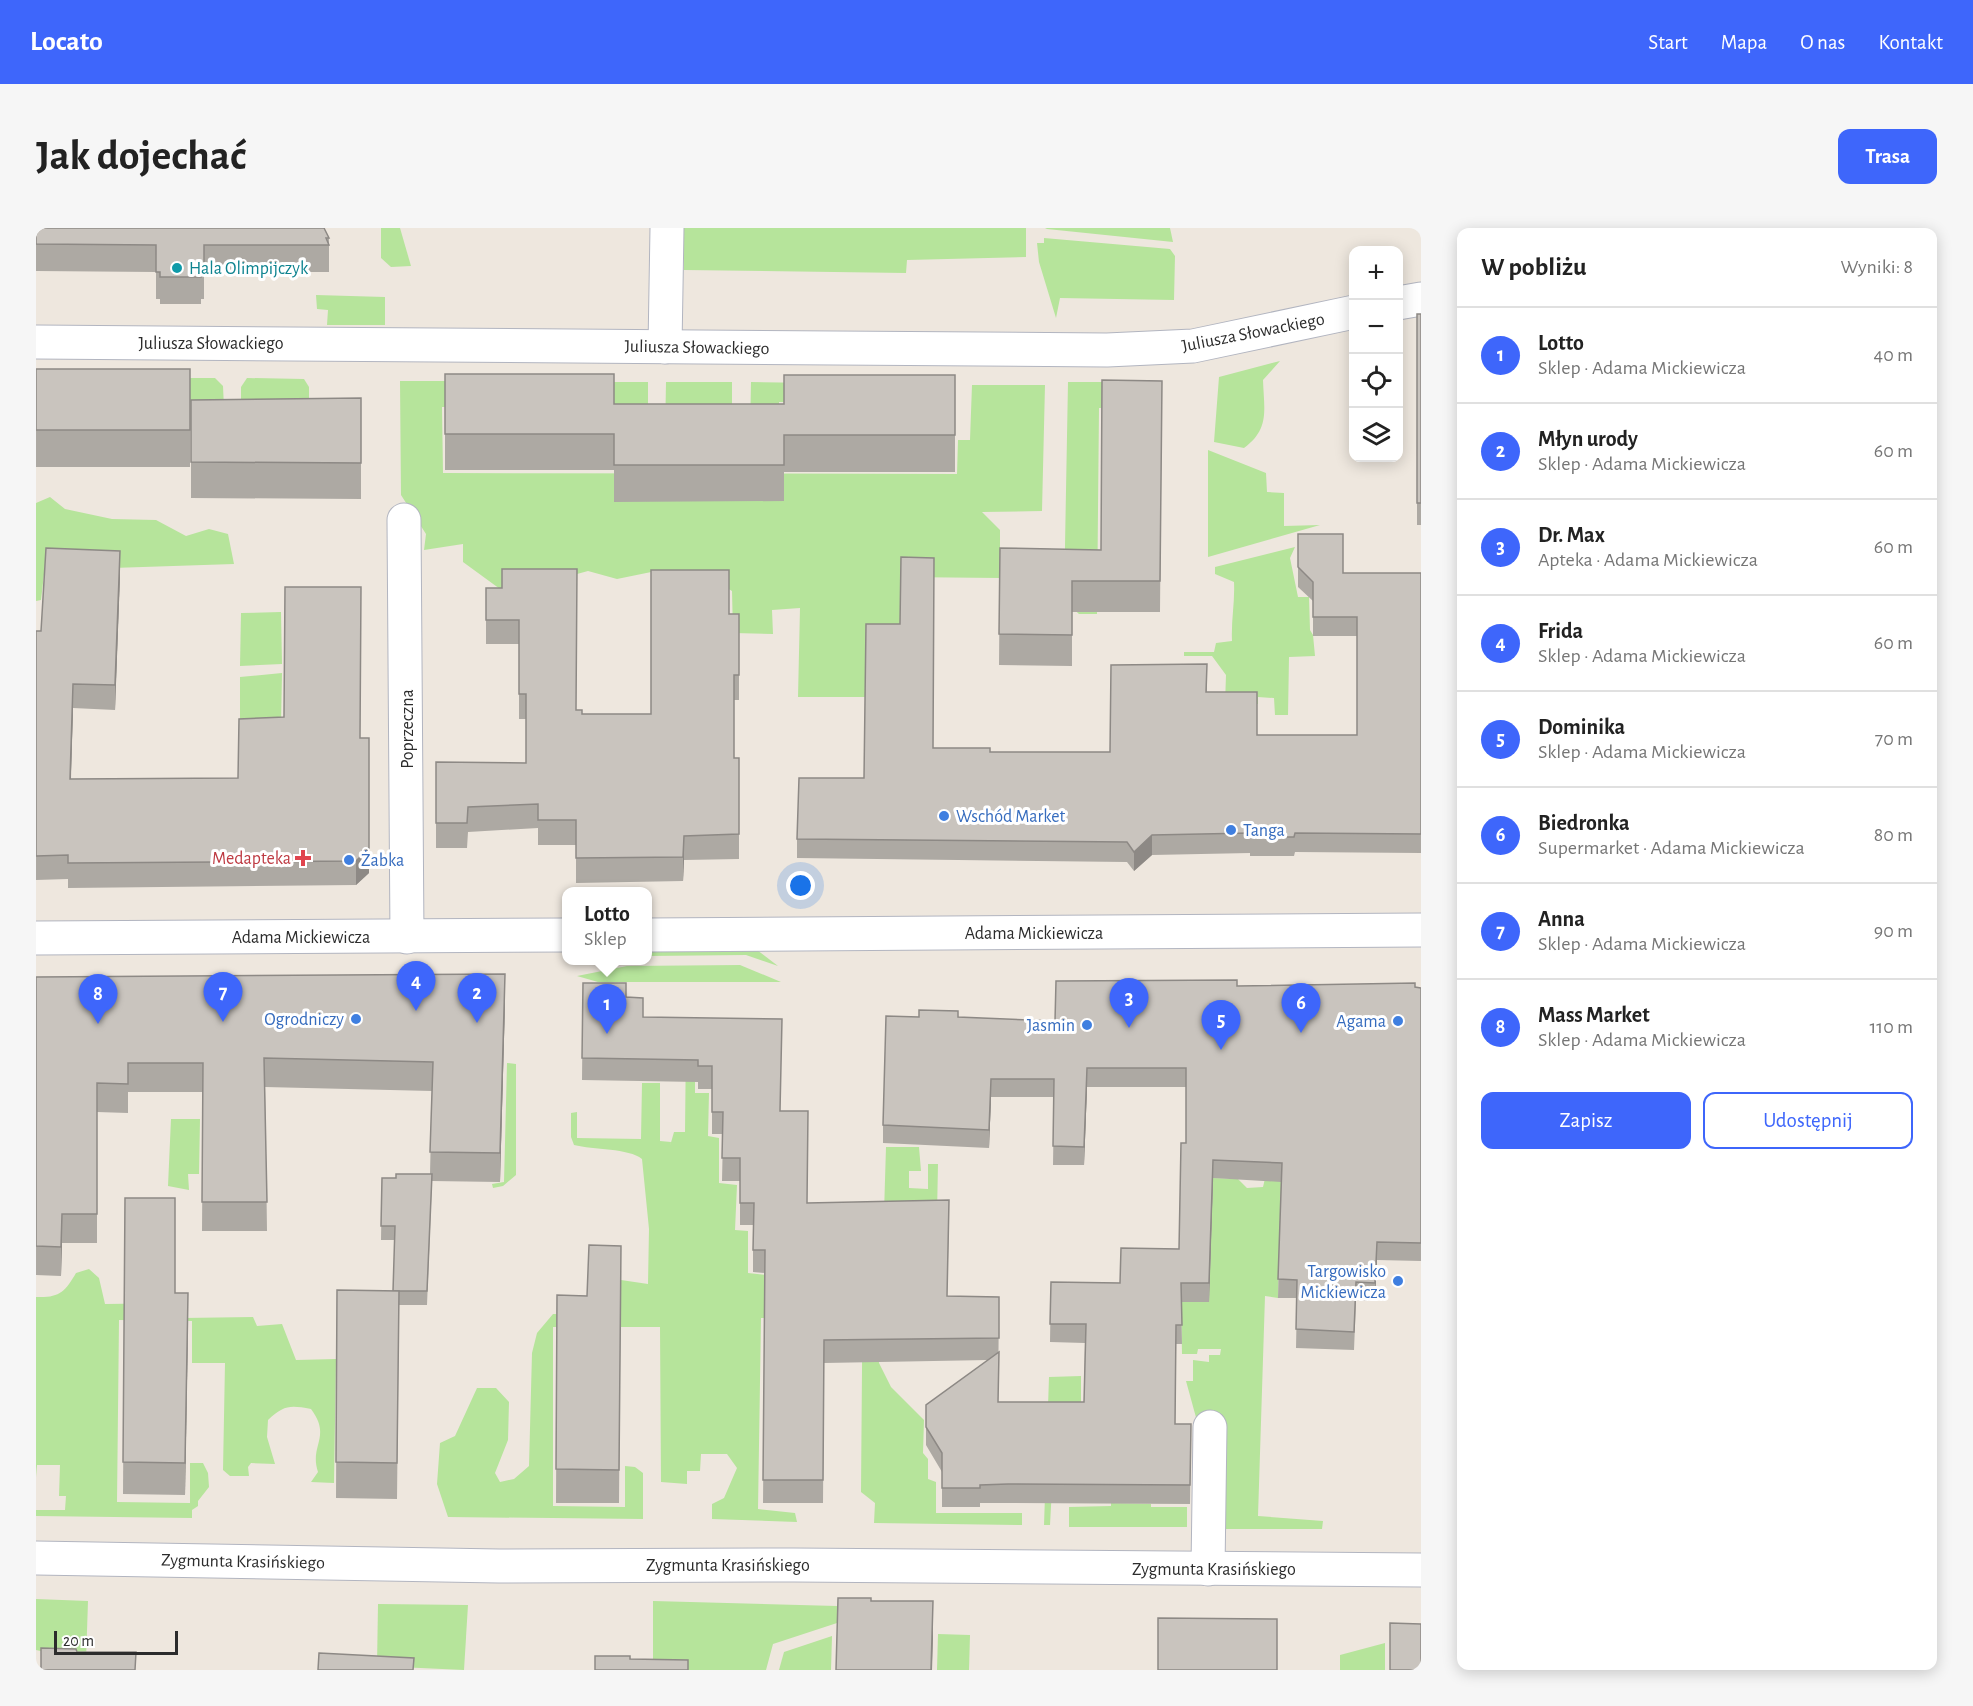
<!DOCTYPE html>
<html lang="pl">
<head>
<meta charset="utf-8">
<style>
	body { margin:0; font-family:"Alegreya Sans",sans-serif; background:#f6f6f6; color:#222 }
	.controls { position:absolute; right:18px; top:18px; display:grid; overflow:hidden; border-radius:12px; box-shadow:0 3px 15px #0003 }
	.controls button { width:54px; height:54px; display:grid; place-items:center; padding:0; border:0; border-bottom:2px solid #e0e0e0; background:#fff; color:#222; font:30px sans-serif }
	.scale { position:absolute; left:18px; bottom:15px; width:124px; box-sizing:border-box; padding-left:6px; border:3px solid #2c2c2c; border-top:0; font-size:16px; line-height:21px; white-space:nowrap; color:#2c2c2c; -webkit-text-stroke:4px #fff; paint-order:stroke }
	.you { position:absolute; left:765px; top:658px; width:21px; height:21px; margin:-15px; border:4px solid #fff; border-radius:50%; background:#1a73e8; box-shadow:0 0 0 9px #1a73e833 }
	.badge { display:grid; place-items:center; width:39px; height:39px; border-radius:50%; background:#3e66fb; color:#fff; font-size:20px; font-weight:700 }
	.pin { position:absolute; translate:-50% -50px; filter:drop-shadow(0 2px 3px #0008) }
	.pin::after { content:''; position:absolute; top:32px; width:21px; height:18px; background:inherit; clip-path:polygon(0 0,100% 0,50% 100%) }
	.popup { position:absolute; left:526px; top:659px; width:90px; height:78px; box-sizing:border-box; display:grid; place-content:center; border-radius:12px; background:#fff; filter:drop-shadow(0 2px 4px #0005); font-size:20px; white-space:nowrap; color:#767676 }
	.popup b { font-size:22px; color:#222 }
	.popup::after { content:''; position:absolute; left:50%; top:100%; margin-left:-12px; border:12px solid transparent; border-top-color:#fff }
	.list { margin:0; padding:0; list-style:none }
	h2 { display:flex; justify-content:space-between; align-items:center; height:78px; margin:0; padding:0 24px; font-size:26px }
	h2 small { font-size:20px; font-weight:400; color:#767676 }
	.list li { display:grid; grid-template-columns:39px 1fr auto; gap:18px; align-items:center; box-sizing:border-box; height:96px; padding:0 24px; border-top:2px solid #e0e0e0 }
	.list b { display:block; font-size:22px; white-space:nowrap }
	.list p { margin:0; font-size:20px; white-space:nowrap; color:#767676 }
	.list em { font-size:20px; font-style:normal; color:#767676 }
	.actions { display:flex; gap:12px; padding:18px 24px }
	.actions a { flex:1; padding:14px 0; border:2px solid #3e66fb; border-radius:12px; text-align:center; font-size:21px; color:#3e66fb }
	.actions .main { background:#3e66fb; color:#fff }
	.icon { flex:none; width:33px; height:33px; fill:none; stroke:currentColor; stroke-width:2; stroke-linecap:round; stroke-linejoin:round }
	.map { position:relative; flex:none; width:1385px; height:1442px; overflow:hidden; border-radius:12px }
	header { display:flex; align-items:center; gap:36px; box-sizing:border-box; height:84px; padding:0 30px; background:#3e66fb; color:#fff }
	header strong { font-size:28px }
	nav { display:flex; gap:33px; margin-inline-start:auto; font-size:21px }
	.intro { display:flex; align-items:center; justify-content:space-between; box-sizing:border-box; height:144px; padding:0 36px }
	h1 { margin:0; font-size:42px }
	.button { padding:15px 27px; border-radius:12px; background:#3e66fb; color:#fff; font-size:21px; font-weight:700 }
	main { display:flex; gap:36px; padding:0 36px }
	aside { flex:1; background:#fff; border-radius:12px; box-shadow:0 3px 15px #0003 }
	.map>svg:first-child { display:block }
</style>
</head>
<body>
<header>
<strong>Locato</strong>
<nav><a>Start</a><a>Mapa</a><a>O nas</a><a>Kontakt</a></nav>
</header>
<div class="intro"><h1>Jak dojechać</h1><a class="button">Trasa</a></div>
<main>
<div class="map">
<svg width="1385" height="1442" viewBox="0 0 1385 1442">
	<rect width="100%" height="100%" fill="#eee7de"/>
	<!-- green -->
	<g fill="#b6e49b">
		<path d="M345,0H364L375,38L355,39L345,30Z"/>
		<path d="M648,0H990V29L871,32L870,45L648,42Z"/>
		<path d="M1009,0H1134L1137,14L1011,1Z"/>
		<path d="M1008,10L1134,21L1139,28L1138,72L1024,70L1020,90L1003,34L1001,15H1008Z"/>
		<path d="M280,67L349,69V97H291L292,82L281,81Z"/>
		<path d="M1244,133L1227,152C1228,182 1234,201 1208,220L1178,214L1183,149Z"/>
		<path d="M120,150H179L187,158L189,202L159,174L120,173Z"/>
		<path d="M211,150L268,151L273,159V203H205V159Z"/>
		<path d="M364,153H444L442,179H406L407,245L921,246L922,212H934L936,157H1009L1006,283L946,284L964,302V350L865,349L864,416L830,469H762L764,380L736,382L737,406L697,405L696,363L673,349L625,342L581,351L552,343L541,346V361H464L427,334V316L388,322L390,306L365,267Z"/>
		<path d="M546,154H612V208L546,177Z"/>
		<path d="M630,154H696V207L629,209Z"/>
		<path d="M715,154L782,155V175L743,174V205H714Z"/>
		<path d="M1032,154H1109L1125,180H1063L1061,386H1043L1028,372Z"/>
		<path d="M1172,222L1230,245L1231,264L1248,265V298L1284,297L1172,329Z"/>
		<path d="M14,269L29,281L76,291L120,292L150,308L173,301L192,306L198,336L46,341L10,329L5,372L0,373V275Z"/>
		<path d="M1259,319L1254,330L1262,369H1273L1274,402L1277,407L1279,428L1253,429L1252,487H1239L1238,470L1222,469V476H1189L1190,447L1176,428H1148V424H1178L1180,415L1196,413C1195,392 1199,375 1198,354L1179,346V339Z"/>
		<path d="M245,384L246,436L204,438L205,385Z"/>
		<path d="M246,445L245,497H204V449Z"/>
		<path d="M721,722L742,738L710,727L612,728V724Z"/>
		<path d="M704,737L745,754H562L541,748L591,738Z"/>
		<path d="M650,811H659V865H673L672,908L683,910V955L701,957L699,1002L712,1003V1045L730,1047L728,1069L814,1072V1088L725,1090L722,1281L759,1285L761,1294L676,1291V1276L688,1270L701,1240L691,1226H665L664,1243H651V1256L625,1254L624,1099H517V1278L589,1279V1238L599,1239L607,1245V1291L412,1289L401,1256L404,1215L419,1208L441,1160H460L473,1174L472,1212L459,1245L464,1254L478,1251L493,1238L496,1125L501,1105L517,1086L582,1087L585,1052L612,1056L613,1001L606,931C593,920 557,922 538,917L535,909V885L541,884V910L605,911L606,855H624V913L635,914L634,918L638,904H649Z"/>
		<path d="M471,835L480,836V947L467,958L457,960L456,956L468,954Z"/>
		<path d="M1249,866L1242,1070L1229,1068L1222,1288L1287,1293L1286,1301H1186L1190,1195L1161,1193L1150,1153H1157V1132L1173,1134V1127H1184L1185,1121H1162L1161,1126H1146L1145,1074H1173L1177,950L1202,951L1211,960L1227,959Z"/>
		<path d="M135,891H164L163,946H152L153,962L132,958Z"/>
		<path d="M850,919H883L885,943H873V960L892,961V936H902L901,986L848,985Z"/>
		<path d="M827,1020L844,1089L843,1135L855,1159L888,1192L887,1225L892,1231V1251L900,1254V1285H986V1297L838,1295L839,1275L825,1264Z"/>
		<path d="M53,1041L63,1050L69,1076L146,1075L147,1090L217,1089L221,1098L246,1096L260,1132L300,1131L298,1255L275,1254L282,1244C273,1217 296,1209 275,1181C254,1177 248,1177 232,1192L231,1209L239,1236L215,1235L212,1239L213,1248H194L187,1242L189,1135H156V1093L83,1092L81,1274L154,1275V1235H167L172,1245L173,1259L162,1273V1278L156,1282V1290L0,1288V1282H29L30,1268H23L24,1237H1L0,1249V1069C23,1070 29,1064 40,1045Z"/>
		<path d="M1045,1148V1189L1017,1241L1014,1297H1008L1013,1149Z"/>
		<path d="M1075,1275L1115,1276V1279H1151V1299H1033V1279L1075,1278Z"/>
		<path d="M0,1371L52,1373L50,1433L0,1422Z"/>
		<path d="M617,1373L801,1378V1395L737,1416L730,1442H620L617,1440Z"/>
		<path d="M342,1376L432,1377L428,1442L341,1438Z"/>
		<path d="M902,1406L934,1407L933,1442H901Z"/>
		<path d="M796,1408L795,1442H743L748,1424Z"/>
		<path d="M1349,1415V1442H1304V1427Z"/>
	</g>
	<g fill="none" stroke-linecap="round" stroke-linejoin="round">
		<defs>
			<g id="street">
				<path d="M1362,75L1385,71"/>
				<path d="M0,114L1071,122L1157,118L1318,84"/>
				<path d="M629,119L631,0"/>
				<path d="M368,292L371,709"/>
				<path d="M0,1330L463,1338L758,1337L1385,1342"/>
				<path d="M1172,1341L1174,1199"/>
			</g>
			<g id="secondary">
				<path d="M612,707L1385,702"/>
				<path d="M0,710L530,707"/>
			</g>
		</defs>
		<!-- street casing -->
		<use href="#street" stroke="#b2b5c0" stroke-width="35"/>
		<!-- secondary casing -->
		<use href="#secondary" stroke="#b2b5c0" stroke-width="35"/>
		<!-- street -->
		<use href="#street" stroke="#fff" stroke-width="33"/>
		<!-- secondary -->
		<use href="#secondary" stroke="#fff" stroke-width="33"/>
	</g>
	<!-- wall -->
	<g fill="#ada9a3">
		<path d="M0,0L293,10V44H168V71H165V76H124V71H120V44L0,43Z"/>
		<rect x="1381" y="86" width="4" height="211"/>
		<rect x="0" y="141" width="154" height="98"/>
		<path d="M409,146L578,176H748L919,147V244H748V273L578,274V242H409Z"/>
		<path d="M1126,153L1124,384H1036V438L963,437L964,320L1065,322Z"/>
		<path d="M325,170V271L155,270V172Z"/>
		<path d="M1262,306L1307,345H1385V625L1259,624L1258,628H1214V625L1116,627L1098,643L1091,634L761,630V611L828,550L954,524H1074L1171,455V464L1221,507H1321V408H1277V373L1262,359Z"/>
		<path d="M84,347L79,482L37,480L35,551L202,550L324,510L333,645L320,657L32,660V651L0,652V403H5Z"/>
		<path d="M450,360H466L540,482L546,486H615L693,386H703V472H698V530H703V631L648,632L647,653L540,655V617H502V600L432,604L431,620H400V534L490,535V491H483V416H450Z"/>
		<path d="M0,749L469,775L464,954L396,953L391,1077H363L361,1271L300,1270L301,1062L357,1063L359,1012H345L346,950H360L394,946L396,863L229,859L231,1003H166L167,864H92V885L61,884V1015H26L25,1048L0,1047Z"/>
		<path d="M547,755L590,769L607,789L745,883L771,975L913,994L911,1068L963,1069L962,1174H1048L1049,1115L1014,1114L1015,1054L1084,1055L1143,1021L1150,915V859H1051L1048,937H1017L1018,869H955L953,920L847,915V897L922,789L1019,793L1201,758L1385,760V1033L1341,1032L1339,1073L1320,1072L1318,1122L1260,1120L1261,1070H1242L1245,954L1177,950L1173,1074H1145L1146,1116H1140L1139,1196H1155L1154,1276L972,1275H944V1279H906V1244L890,1217V1177L952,1132L788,1135L787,1275H727L729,1045L717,1044V997H704V953H686L687,906H676V861H662V854L546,852Z"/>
		<path d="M89,970L139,1065L152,1097L149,1267L87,1266Z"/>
		<path d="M585,1018L583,1275H520L521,1067L551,1068Z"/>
	</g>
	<!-- shaded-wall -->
	<g fill="#8d8985">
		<path d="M84,323V347L79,482V457Z"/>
		<path d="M37,456V480L34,575V551Z"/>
		<path d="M333,510V645L320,657V633Z"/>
		<path d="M1116,607V627L1098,643V624Z"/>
		<path d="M648,608V632L647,653V629Z"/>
		<path d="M469,746V775L464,954V925Z"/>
		<path d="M1051,840V859L1048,937V919Z"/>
		<path d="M955,851V869L953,920V902Z"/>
		<path d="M1177,932V950L1173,1074V1055Z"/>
		<path d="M26,986V1015L25,1048V1019Z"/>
		<path d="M1341,1014V1032L1339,1073V1055Z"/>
		<path d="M152,1065V1097L149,1267V1235Z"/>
		<path d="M897,1373V1410L896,1442H895Z"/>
	</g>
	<!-- building -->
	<g fill="#c9c4be" stroke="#8d8985" stroke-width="1.5">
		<path d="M0,0H288L293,10H290L293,17H168V44H165V49H124V44H120V17L0,16Z"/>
		<rect x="1381" y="86" width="4" height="189"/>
		<rect x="0" y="141" width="154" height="61"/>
		<path d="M409,146H578V176H748V147H919V207H748V237H578V206H409Z"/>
		<path d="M1066,152L1126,153L1124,353H1036V407L963,406L964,320L1065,322Z"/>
		<path d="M325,170V235L155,234V172Z"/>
		<path d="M1262,306H1307V345H1385V606L1259,605L1258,609H1214V605L1116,607L1098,624L1091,614L761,611L763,550H828L830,396H864L865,329L898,330L897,520H954V524H1074L1075,437L1171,436L1170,464H1221V507H1321V389H1277V354L1262,339Z"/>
		<path d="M10,320L84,323L79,457L37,456L34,551L202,550L203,491L248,489L249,359H325L324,510H333V620L320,633L32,635V627L0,628V403H5Z"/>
		<path d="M466,341H541L540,482H546V486H615V342H693V386H703V447H698V530H703V606L648,608L647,629L540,630V592H502V576L432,579L431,595H400V534L490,535V466H483V392H450V360H466Z"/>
		<path d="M469,746L464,925L394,924L397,834L228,830L231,974H166L167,835H92V856L61,855V986H26L25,1019L0,1018V749Z"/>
		<path d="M1201,752V758L1379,755V759L1385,760V1015L1341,1014L1339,1055L1320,1054L1318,1104L1260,1101L1261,1052L1242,1051L1246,935L1177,932L1173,1055H1145L1146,1097H1140L1139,1196H1155L1154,1257L972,1256L944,1257V1260H906V1225L890,1199V1177L963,1124L962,1174H1048L1050,1096H1014L1015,1054L1084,1055L1085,1020L1143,1021L1145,915H1150V840H1051L1048,919L1017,918L1018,851H955L953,902L847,897L850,788L883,789V782L922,783V789L1019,793L1020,753Z"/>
		<path d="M547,755H590V769L607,770V789L746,791L744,883H772L771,975L913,972L911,1068L963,1069V1110L788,1112L787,1252H727L729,1022H717L718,975H704V930H686L687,884H676V838H662V832L546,830Z"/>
		<path d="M360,946H396L391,1063H357L359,998H345L346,950H360Z"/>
		<path d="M89,970H139V1065H152L149,1235L87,1234Z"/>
		<path d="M553,1017L585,1018L583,1242L520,1241L521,1067L551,1068Z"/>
		<path d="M301,1062L363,1063L361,1235L300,1234Z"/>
		<path d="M802,1370H835V1373H897L895,1442H800Z"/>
		<path d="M1122,1390L1241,1391V1442H1122Z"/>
		<path d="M1354,1395L1385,1396V1442H1354Z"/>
		<path d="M5,1420L40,1421L41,1424H100L99,1442H5Z"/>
		<path d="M283,1425L378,1430L377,1442H282Z"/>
		<path d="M559,1428H594V1431L652,1432V1442H559Z"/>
	</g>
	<!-- markers -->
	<circle fill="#0f9aa8" stroke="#fff" stroke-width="2" cx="141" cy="40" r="6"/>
	<g fill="#3f7fe0" stroke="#fff" stroke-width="2">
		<circle cx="908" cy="588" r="6"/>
		<circle cx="1195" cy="602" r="6"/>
		<circle cx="313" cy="632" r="6"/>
		<circle cx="320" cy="791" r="6"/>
		<circle cx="1362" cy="793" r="6"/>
		<circle cx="1051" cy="797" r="6"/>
		<circle cx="1362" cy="1053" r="6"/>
	</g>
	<path fill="#e0444e" stroke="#fff" stroke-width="2" d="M264 621h6v6h6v6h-6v6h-6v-6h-6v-6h6z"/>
	<g text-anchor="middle" stroke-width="6" stroke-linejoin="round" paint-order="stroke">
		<!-- culture labels -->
		<g font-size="18" fill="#0d838f" stroke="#fff" text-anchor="start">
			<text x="153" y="46">Hala Olimpijczyk</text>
		</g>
		<!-- street labels -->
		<g font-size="18" fill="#2c2c2c" stroke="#fff">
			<text transform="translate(1217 104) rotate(-11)" y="6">Juliusza Słowackiego</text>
			<text x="175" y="121">Juliusza Słowackiego</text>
			<text transform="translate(661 119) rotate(1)" y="6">Juliusza Słowackiego</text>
			<text transform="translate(371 501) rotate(-90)" y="6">Poprzeczna</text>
			<text x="998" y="711">Adama Mickiewicza</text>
			<text x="265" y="715">Adama Mickiewicza</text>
			<text transform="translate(207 1333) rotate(1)" y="6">Zygmunta Krasińskiego</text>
			<text x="692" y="1343">Zygmunta Krasińskiego</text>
			<text x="1178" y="1347">Zygmunta Krasińskiego</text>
		</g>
		<!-- shop labels -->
		<g font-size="18" fill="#366cbe" stroke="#fff" text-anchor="end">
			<text x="920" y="594" text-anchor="start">Wschód Market</text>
			<text x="1207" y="608" text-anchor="start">Tanga</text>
			<text x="325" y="638" text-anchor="start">Żabka</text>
			<text x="308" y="797">Ogrodniczy</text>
			<text x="1350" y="799">Agama</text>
			<text x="1039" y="803">Jasmin</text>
			<text x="1350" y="1049">Targowisko<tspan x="1350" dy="21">Mickiewicza</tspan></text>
		</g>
		<!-- health labels -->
		<g font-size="18" fill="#be3a42" stroke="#fff" text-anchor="end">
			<text x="255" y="636">Medapteka</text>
		</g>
	</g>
</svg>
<div class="controls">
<button>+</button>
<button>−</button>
<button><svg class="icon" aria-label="locate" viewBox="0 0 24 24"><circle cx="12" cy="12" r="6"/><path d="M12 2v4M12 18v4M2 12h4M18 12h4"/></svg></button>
<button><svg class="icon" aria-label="layers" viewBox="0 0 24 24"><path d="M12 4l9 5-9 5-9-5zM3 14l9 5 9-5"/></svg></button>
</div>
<div class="scale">20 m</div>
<div class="you"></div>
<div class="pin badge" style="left:571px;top:806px">1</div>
<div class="popup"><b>Lotto</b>Sklep</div>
<div class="pin badge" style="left:441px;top:795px">2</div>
<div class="pin badge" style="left:1093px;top:800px">3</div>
<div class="pin badge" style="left:380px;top:783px">4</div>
<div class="pin badge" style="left:1185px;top:822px">5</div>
<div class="pin badge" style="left:1265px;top:805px">6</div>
<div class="pin badge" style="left:187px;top:794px">7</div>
<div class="pin badge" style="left:62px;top:796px">8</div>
</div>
<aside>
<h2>W pobliżu<small>Wyniki: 8</small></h2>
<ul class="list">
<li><span class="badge">1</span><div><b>Lotto</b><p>Sklep · Adama Mickiewicza</p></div><em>40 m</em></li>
<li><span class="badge">2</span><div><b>Młyn urody</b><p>Sklep · Adama Mickiewicza</p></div><em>60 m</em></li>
<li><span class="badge">3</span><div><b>Dr. Max</b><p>Apteka · Adama Mickiewicza</p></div><em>60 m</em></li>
<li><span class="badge">4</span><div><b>Frida</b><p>Sklep · Adama Mickiewicza</p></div><em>60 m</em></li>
<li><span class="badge">5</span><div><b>Dominika</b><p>Sklep · Adama Mickiewicza</p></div><em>70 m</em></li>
<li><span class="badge">6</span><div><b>Biedronka</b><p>Supermarket · Adama Mickiewicza</p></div><em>80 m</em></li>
<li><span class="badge">7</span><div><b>Anna</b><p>Sklep · Adama Mickiewicza</p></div><em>90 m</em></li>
<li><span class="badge">8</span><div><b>Mass Market</b><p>Sklep · Adama Mickiewicza</p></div><em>110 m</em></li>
</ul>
<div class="actions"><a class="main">Zapisz</a><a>Udostępnij</a></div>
</aside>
</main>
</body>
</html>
